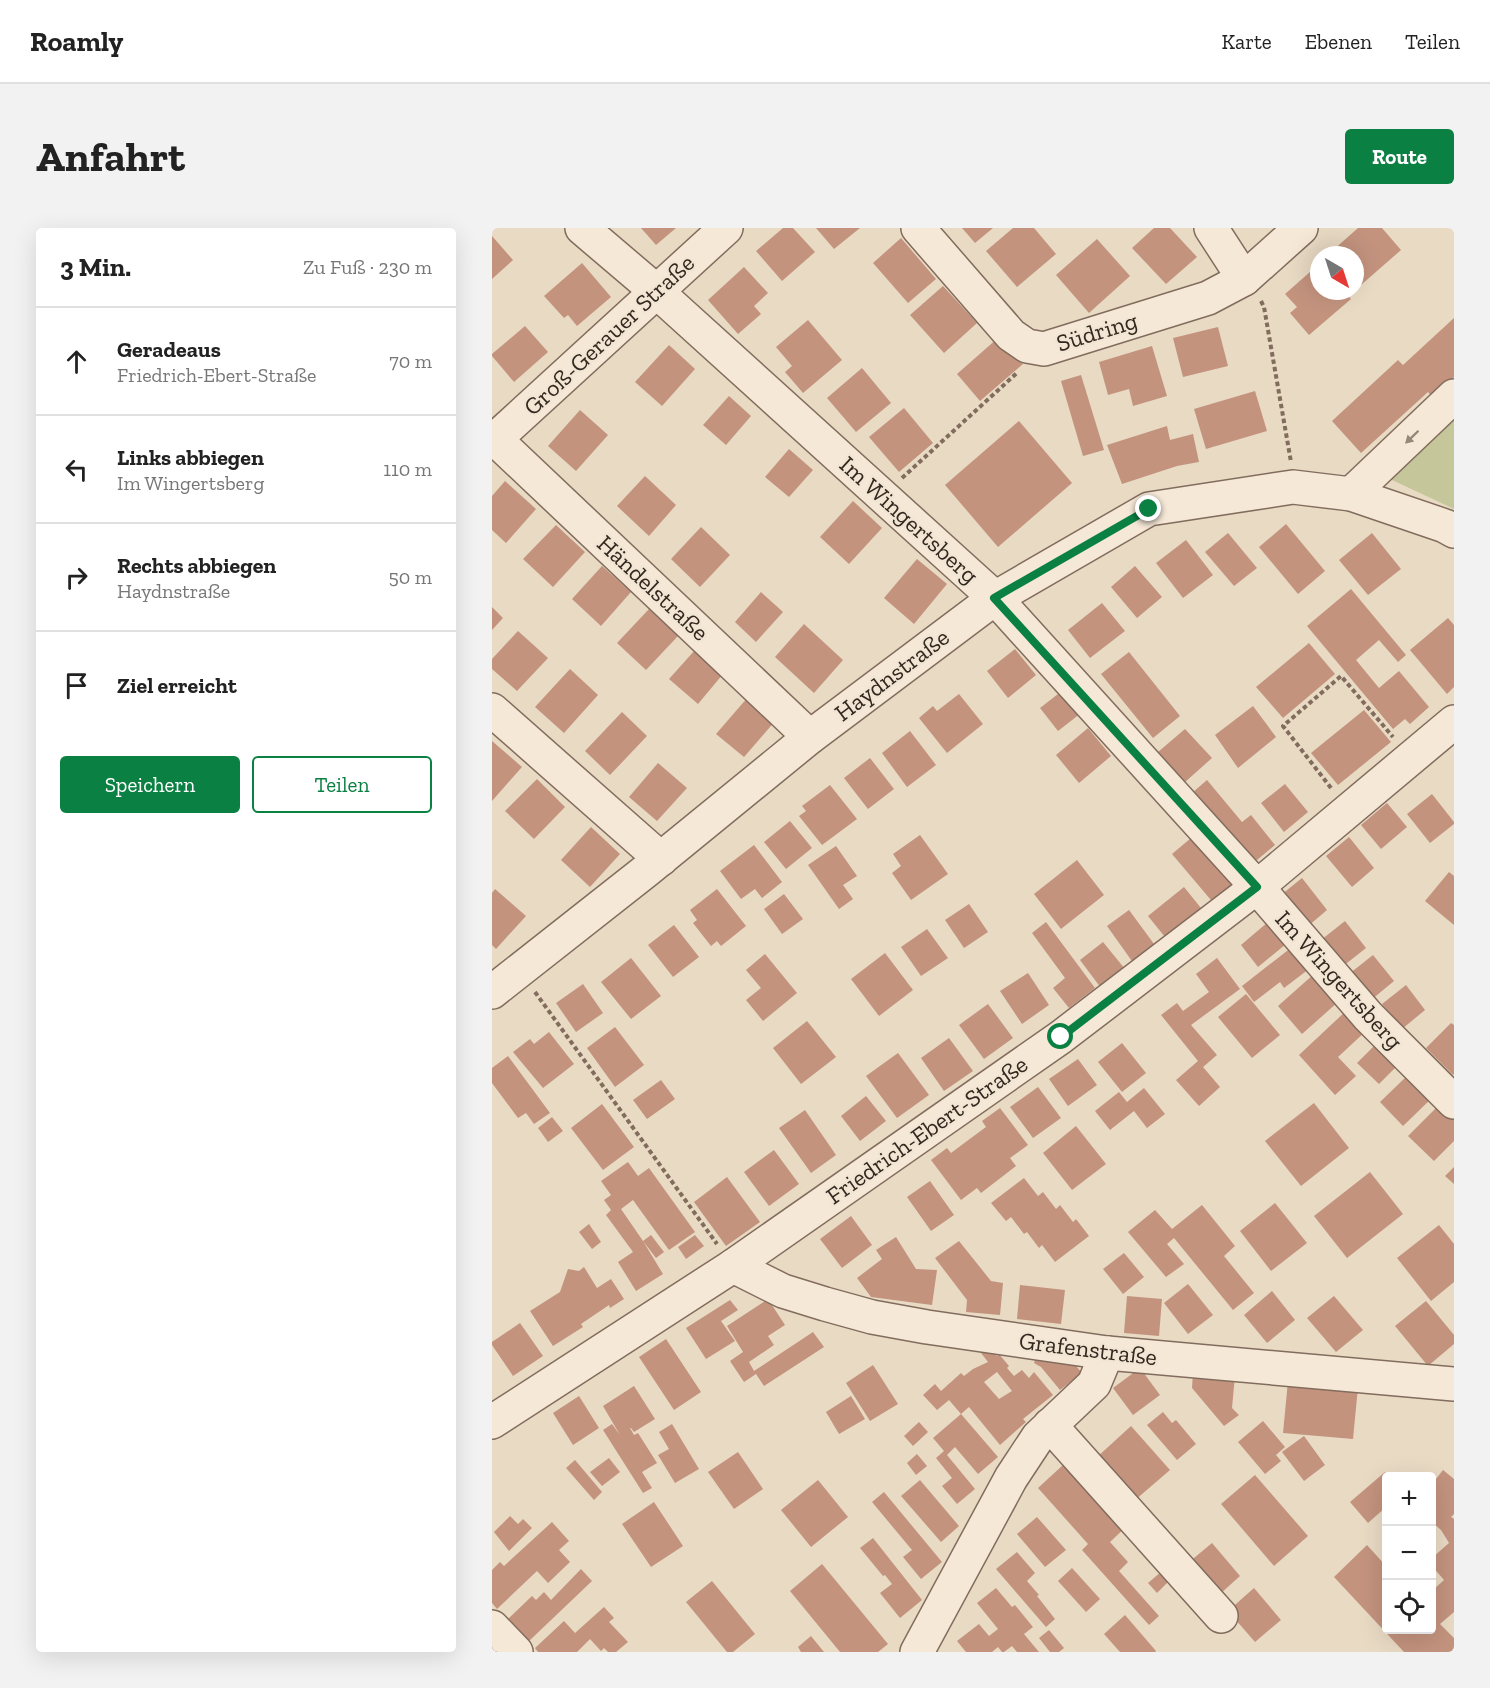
<!DOCTYPE html>
<html lang="de">
<head>
<meta charset="utf-8">
<style>
	body { margin:0; font-family:"Zilla Slab",serif; background:#f2f2f2; color:#222 }
	.controls { position:absolute; right:18px; bottom:18px; display:grid; overflow:hidden; border-radius:6px; box-shadow:0 6px 24px #0002 }
	.controls button { width:54px; height:54px; display:grid; place-items:center; padding:0; border:0; border-bottom:2px solid #e0e0e0; background:#fff; color:#222; font:30px sans-serif }
	.compass { position:absolute; left:818px; top:18px; width:54px; height:54px; border-radius:50%; background:#fff; box-shadow:0 6px 24px #0002; rotate:141deg }
	.stop { position:absolute; width:18px; height:18px; margin:-14px; border:4px solid #0b8043; border-radius:50%; background:#fff }
	.stop.end { background:#0b8043; border-color:#fff; box-shadow:0 2px 6px #0008 }
	.list { margin:0; padding:0; list-style:none }
	h2 { display:flex; justify-content:space-between; align-items:center; height:78px; margin:0; padding:0 24px; font-size:26px }
	h2 small { font-size:20px; font-weight:400; color:#767676 }
	.list li { display:grid; grid-template-columns:39px 1fr auto; gap:18px; align-items:center; box-sizing:border-box; height:108px; padding:0 24px; border-top:2px solid #e0e0e0 }
	.list b { display:block; font-size:22px; white-space:nowrap }
	.list p { margin:0; font-size:20px; white-space:nowrap; color:#767676 }
	.list em { font-size:20px; font-style:normal; color:#767676 }
	.actions { display:flex; gap:12px; padding:18px 24px }
	.actions a { flex:1; padding:14px 0; border:2px solid #0b8043; border-radius:6px; text-align:center; font-size:21px; color:#0b8043 }
	.actions .main { background:#0b8043; color:#fff }
	.icon { flex:none; width:33px; height:33px; fill:none; stroke:currentColor; stroke-width:2; stroke-linecap:round; stroke-linejoin:round }
	.map { position:relative; flex:none; width:962px; height:1424px; overflow:hidden; border-radius:6px }
	header { display:flex; align-items:center; gap:36px; box-sizing:border-box; height:84px; padding:0 30px; background:#fff; border-bottom:2px solid #e0e0e0 }
	header strong { font-size:28px }
	nav { display:flex; gap:33px; margin-inline-start:auto; font-size:21px }
	.intro { display:flex; align-items:center; justify-content:space-between; box-sizing:border-box; height:144px; padding:0 36px }
	h1 { margin:0; font-size:42px }
	.button { padding:15px 27px; border-radius:6px; background:#0b8043; color:#fff; font-size:21px; font-weight:700 }
	main { display:flex; gap:36px; padding:0 36px }
	aside { flex:1; background:#fff; border-radius:6px; box-shadow:0 6px 24px #0002 }
	.map>svg:first-child { display:block }
</style>
</head>
<body>
<header>
<strong>Roamly</strong>
<nav><a>Karte</a><a>Ebenen</a><a>Teilen</a></nav>
</header>
<div class="intro"><h1>Anfahrt</h1><a class="button">Route</a></div>
<main>
<aside>
<h2>3 Min.<small>Zu Fuß · 230 m</small></h2>
<ul class="list">
<li><svg class="icon" aria-label="ahead" viewBox="0 0 24 24"><path d="M12 20V5M6 11l6-6 6 6"/></svg><div><b>Geradeaus</b><p>Friedrich-Ebert-Straße</p></div><em>70 m</em></li>
<li><svg class="icon" aria-label="left" viewBox="0 0 24 24"><path d="M17 20v-9H6M10 6l-5 5 5 5"/></svg><div><b>Links abbiegen</b><p>Im Wingertsberg</p></div><em>110 m</em></li>
<li><svg class="icon" aria-label="right" viewBox="0 0 24 24"><path d="M7 20v-9h11M14 6l5 5-5 5"/></svg><div><b>Rechts abbiegen</b><p>Haydnstraße</p></div><em>50 m</em></li>
<li><svg class="icon" aria-label="arrive" viewBox="0 0 24 24"><path d="M6 21V4h12l-3 4 3 4H6"/></svg><div><b>Ziel erreicht</b></div></li>
</ul>
<div class="actions"><a class="main">Speichern</a><a>Teilen</a></div>
</aside>
<div class="map">
<svg width="962" height="1424" viewBox="0 0 962 1424">
	<rect width="100%" height="100%" fill="#e9dac4"/>
	<!-- green -->
	<path fill="#c5c69a" d="M962,188V281L898,251Z"/>
	<!-- building -->
	<g fill="#c3937e" fill-rule="evenodd">
		<path d="M149,0H184L164,17Z"/>
		<path d="M291,0H301L323,24L290,53L264,23Z"/>
		<path d="M324,0H368L342,21Z"/>
		<path d="M470,0H501L483,15Z"/>
		<path d="M521,0H542L564,26L525,59L494,23Z"/>
		<path d="M662,0H678L705,29L674,56L640,20Z"/>
		<path d="M866,0H890L909,22L869,57L863,50V27H843L840,23Z"/>
		<path d="M0,8L21,32L0,51Z"/>
		<path d="M409,10L444,51L416,75L381,35Z"/>
		<path d="M605,11L638,48L597,85L564,47Z"/>
		<path d="M90,35L119,69L85,98L76,87L72,90L52,68Z"/>
		<path d="M827,36V63H852L859,71L817,107L798,85L805,79L793,66Z"/>
		<path d="M252,39L276,65L262,78L269,86L246,106L216,72Z"/>
		<path d="M451,58L485,95L452,125L418,87Z"/>
		<path d="M962,90V149L940,169L936,164L869,225L840,193L906,132L911,137Z"/>
		<path d="M316,92L350,132L311,165L293,144L300,138L284,119Z"/>
		<path d="M33,98L56,124L22,154L0,128V126Z"/>
		<path d="M726,99L736,138L691,149L681,110Z"/>
		<path d="M507,109L531,136L488,173L465,146Z"/>
		<path d="M177,117L203,141L170,178L143,154Z"/>
		<path d="M660,118L675,168L641,178L637,161L616,167L607,134Z"/>
		<path d="M370,140L399,175L364,204L335,170Z"/>
		<path d="M589,147L612,222L591,228L569,153Z"/>
		<path d="M763,163L775,203L714,221L702,181Z"/>
		<path d="M237,168L259,188L234,217L211,197Z"/>
		<path d="M412,180L441,215L407,244L377,209Z"/>
		<path d="M88,182L116,207L84,243L56,218Z"/>
		<path d="M527,193L580,255L506,319L453,257Z"/>
		<path d="M675,198L678,212L701,206L707,234L685,238L630,256L615,217Z"/>
		<path d="M297,221L321,242L297,269L273,249Z"/>
		<path d="M153,248L184,277L157,308L125,278Z"/>
		<path d="M13,253L44,281L14,315L0,302V268Z"/>
		<path d="M361,273L390,300L357,336L328,309Z"/>
		<path d="M794,296L833,343L806,366L767,319Z"/>
		<path d="M64,297L93,324L61,359L31,331Z"/>
		<path d="M209,299L238,327L208,359L179,331Z"/>
		<path d="M736,305L765,340L742,358L713,324Z"/>
		<path d="M880,305L909,341L876,367L847,332Z"/>
		<path d="M694,312L721,347L691,370L664,335Z"/>
		<path d="M425,331L455,356L422,396L392,370Z"/>
		<path d="M110,338L139,364L109,398L80,371Z"/>
		<path d="M643,338L670,369L645,390L619,359Z"/>
		<path d="M859,361L914,427L906,434L887,412L864,432L887,460L907,443L937,479L918,496L913,491L901,501L815,398Z"/>
		<path d="M269,364L291,384L264,414L243,394Z"/>
		<path d="M610,375L633,403L598,430L576,402Z"/>
		<path d="M0,379L11,390L0,402Z"/>
		<path d="M157,381L186,408L154,442L125,415Z"/>
		<path d="M956,390L962,397V459L955,466L918,422Z"/>
		<path d="M312,396L351,432L322,465L283,429Z"/>
		<path d="M26,403L56,430L25,463L0,441V431Z"/>
		<path d="M817,415L843,446L791,490L764,459Z"/>
		<path d="M523,421L544,447L516,470L495,443Z"/>
		<path d="M203,422L231,446L206,476L177,451Z"/>
		<path d="M637,424L688,488L661,510L609,446Z"/>
		<path d="M78,441L106,467L72,505L43,479Z"/>
		<path d="M575,459L593,482L566,503L548,480Z"/>
		<path d="M467,466L491,496L455,525L427,490L441,478L445,483Z"/>
		<path d="M256,469L284,492L252,529L224,506Z"/>
		<path d="M761,478L784,509L746,540L723,507Z"/>
		<path d="M872,482L899,514L846,557L819,525Z"/>
		<path d="M130,484L155,508L118,547L93,523Z"/>
		<path d="M596,500L619,528L587,555L564,527Z"/>
		<path d="M693,501L720,530L692,555L666,524Z"/>
		<path d="M418,503L444,537L415,559L390,525Z"/>
		<path d="M0,513L30,539L0,573Z"/>
		<path d="M378,530L402,561L376,581L352,550Z"/>
		<path d="M166,535L195,560L165,593L137,569Z"/>
		<path d="M45,551L73,579L42,611L13,583Z"/>
		<path d="M715,552L750,594L759,587L783,617L759,637L700,565Z"/>
		<path d="M793,556L816,584L792,604L769,575Z"/>
		<path d="M338,557L365,591L330,617L307,588L314,583L310,578Z"/>
		<path d="M940,566L962,594V596L938,615L915,586Z"/>
		<path d="M895,575L915,599L889,621L869,597Z"/>
		<path d="M298,593L320,620L294,641L272,614Z"/>
		<path d="M99,599L128,626L98,659L69,632Z"/>
		<path d="M705,605L749,657L724,678L680,626Z"/>
		<path d="M428,607L456,646L419,672L400,645L409,638L401,626Z"/>
		<path d="M857,609L882,640L860,659L834,628Z"/>
		<path d="M262,617L290,654L270,670L263,661L249,671L228,643Z"/>
		<path d="M344,618L365,648L351,657L361,671L347,681L316,637Z"/>
		<path d="M585,632L612,667L569,701L542,666Z"/>
		<path d="M957,644L962,648V697L933,673Z"/>
		<path d="M810,650L835,682L815,699L789,667Z"/>
		<path d="M692,659L713,685L677,714L656,688Z"/>
		<path d="M3,661L34,688L4,721L0,717V665Z"/>
		<path d="M225,661L254,698L229,718L225,713L219,718L201,695L205,692L198,682Z"/>
		<path d="M292,666L311,691L290,706L272,681Z"/>
		<path d="M477,676L496,704L472,720L453,692Z"/>
		<path d="M637,682L665,720L642,736L615,698Z"/>
		<path d="M853,693L874,720L850,739L829,712Z"/>
		<path d="M554,694L603,760L577,780L561,760L573,750L540,705Z"/>
		<path d="M776,694L794,716L766,739L749,717Z"/>
		<path d="M182,697L207,729L181,749L156,717Z"/>
		<path d="M435,701L456,730L429,748L409,719Z"/>
		<path d="M611,714L633,741L609,760L588,732Z"/>
		<path d="M800,719L817,741L792,760L788,754L762,774L750,758Z"/>
		<path d="M393,725L421,762L387,788L359,751Z"/>
		<path d="M273,726L305,765L271,793L254,772L269,760L254,742Z"/>
		<path d="M881,727L902,753L879,772L857,746Z"/>
		<path d="M139,730L169,768L139,791L109,754Z"/>
		<path d="M725,730L748,761L699,797L725,827L711,839L728,859L707,878L684,852L706,833L669,787L685,775L691,783L717,764L704,746Z"/>
		<path d="M536,745L557,777L530,796L508,763Z"/>
		<path d="M822,746L846,774L810,806L786,778Z"/>
		<path d="M91,756L111,785L84,804L64,775Z"/>
		<path d="M914,757L933,782L910,801L890,776Z"/>
		<path d="M754,766L788,807L760,830L726,789Z"/>
		<path d="M496,776L521,810L492,831L467,797Z"/>
		<path d="M855,782L874,803L846,829L864,848L843,867L807,827Z"/>
		<path d="M315,793L344,829L309,856L281,820Z"/>
		<path d="M959,795L962,797V846L961,847L934,820Z"/>
		<path d="M123,799L152,837L123,859L95,820Z"/>
		<path d="M57,804L82,836L51,860L21,824L38,811L42,816Z"/>
		<path d="M457,810L481,843L452,863L429,830Z"/>
		<path d="M630,815L654,845L630,864L606,834Z"/>
		<path d="M885,815L907,836L887,856L865,835Z"/>
		<path d="M406,825L437,867L405,890L374,848Z"/>
		<path d="M16,828L58,885L42,896L34,885L26,890L0,855V840Z"/>
		<path d="M586,831L605,857L576,878L557,851Z"/>
		<path d="M917,846L940,870L911,898L888,874Z"/>
		<path d="M169,852L183,871L155,891L141,872Z"/>
		<path d="M546,859L569,890L541,910L518,879Z"/>
		<path d="M652,860L673,886L655,900L642,883L618,902L603,883L627,864L635,874Z"/>
		<path d="M374,868L394,893L368,913L349,888Z"/>
		<path d="M822,875L857,920L809,958L773,913Z"/>
		<path d="M110,876L142,919L111,942L79,900Z"/>
		<path d="M947,877L962,892V913L942,933L916,908Z"/>
		<path d="M508,880L536,917L518,930L524,938L489,965L485,960L469,972L439,932L455,920L459,925L475,913L494,899L490,893Z"/>
		<path d="M313,882L344,927L319,945L287,900Z"/>
		<path d="M60,889L71,903L56,914L46,900Z"/>
		<path d="M584,898L614,936L580,962L551,925Z"/>
		<path d="M282,922L307,956L277,978L252,944Z"/>
		<path d="M136,934L146,948L157,940L203,1004L177,1022L141,972L129,981L151,1013L159,1007L172,1024L164,1030L151,1013L171,1046L144,1063L126,1034L141,1024L114,987L119,982L112,972L119,967L109,953Z"/>
		<path d="M962,939V956L953,948Z"/>
		<path d="M878,944L911,986L855,1030L822,988Z"/>
		<path d="M235,949L268,994L234,1018L202,974Z"/>
		<path d="M532,950L546,968L551,964L564,981L568,977L581,994L584,991L597,1008L563,1034L550,1017L547,1020L535,1004L532,1006L519,989L514,993L499,975Z"/>
		<path d="M438,953L462,987L439,1003L415,969Z"/>
		<path d="M783,975L815,1015L779,1043L748,1003Z"/>
		<path d="M710,977L743,1018L732,1028L762,1065L741,1082L682,1010L675,1016L692,1036L674,1049L636,1004L663,982L680,1001Z"/>
		<path d="M359,988L380,1017L350,1040L328,1011Z"/>
		<path d="M97,996L109,1014L100,1021L87,1004Z"/>
		<path d="M947,997L962,1016V1054L939,1073L905,1030Z"/>
		<path d="M203,1007L212,1018L194,1031L186,1019Z"/>
		<path d="M404,1009L424,1041L445,1042L440,1077L379,1069L365,1050L390,1031L384,1022Z"/>
		<path d="M467,1013L499,1053L511,1055L508,1087L474,1084L475,1072L443,1030Z"/>
		<path d="M632,1025L652,1049L631,1066L611,1041Z"/>
		<path d="M92,1039L105,1060L119,1051L132,1071L118,1080L117,1077L89,1096L91,1099L61,1118L38,1083L68,1064L76,1041L87,1043Z"/>
		<path d="M696,1056L721,1087L696,1106L672,1075Z"/>
		<path d="M528,1057L573,1062L569,1096L525,1091Z"/>
		<path d="M780,1063L803,1092L775,1115L752,1087Z"/>
		<path d="M635,1068L670,1071L667,1108L632,1105Z"/>
		<path d="M842,1068L871,1102L844,1124L815,1090Z"/>
		<path d="M276,1071L293,1097L276,1108L282,1117L257,1134L262,1143L321,1104L332,1119L272,1158L264,1146L252,1154L238,1133L251,1124L235,1098Z"/>
		<path d="M238,1072L246,1082L229,1093L243,1113L214,1131L194,1100Z"/>
		<path d="M934,1073L962,1107V1116L936,1138L903,1098Z"/>
		<path d="M28,1095L51,1128L21,1148L0,1117V1114Z"/>
		<path d="M174,1111L209,1164L182,1182L147,1129Z"/>
		<path d="M497,1119L505,1128L507,1126L517,1138L515,1140L522,1148L530,1142L537,1150L542,1144L561,1167L531,1191L534,1194L508,1217L477,1179L469,1186L506,1229L486,1246L463,1219L455,1227L483,1261L465,1276L450,1258L460,1250L444,1230L452,1223L441,1210L469,1186L457,1172L445,1182L431,1167L443,1156L449,1163L469,1145L472,1148L481,1141L496,1134L489,1125ZM505,1144L520,1163L507,1171L492,1154Z"/>
		<path d="M545,1126L575,1127L590,1145L568,1162L549,1139L542,1135Z"/>
		<path d="M381,1137L406,1176L378,1193L354,1155Z"/>
		<path d="M648,1140L668,1167L641,1187L621,1160Z"/>
		<path d="M701,1144L743,1147L740,1180L747,1187L732,1198L700,1160Z"/>
		<path d="M796,1153L866,1159L861,1211L791,1205Z"/>
		<path d="M142,1158L163,1191L142,1204L139,1200H138L142,1207L146,1205L165,1235L150,1244L160,1260L151,1265L111,1202L120,1196L128,1207L111,1178Z"/>
		<path d="M87,1168L107,1200L81,1217L61,1185Z"/>
		<path d="M359,1168L373,1191L347,1206L334,1184Z"/>
		<path d="M671,1184L680,1195L684,1192L704,1216L685,1232L655,1197Z"/>
		<path d="M771,1193L793,1219L784,1227L789,1233L773,1246L746,1214Z"/>
		<path d="M427,1194L436,1204L421,1218L412,1208Z"/>
		<path d="M180,1196L207,1241L183,1255L166,1227L177,1221L167,1204Z"/>
		<path d="M639,1198L678,1242L642,1273L604,1230Z"/>
		<path d="M812,1208L833,1237L812,1253L790,1224Z"/>
		<path d="M246,1224L271,1261L242,1281L216,1244Z"/>
		<path d="M425,1226L435,1238L424,1247L415,1235Z"/>
		<path d="M117,1230L128,1244L110,1258L98,1244Z"/>
		<path d="M83,1232L110,1264L102,1272L74,1240Z"/>
		<path d="M571,1237L605,1275L612,1269L637,1296L618,1314L636,1334L627,1343L667,1388L657,1397L590,1322L596,1316L546,1260Z"/>
		<path d="M951,1242L962,1251V1286L959,1289L962,1291V1384L948,1396L962,1410V1424H912L842,1349L875,1317L894,1338V1401L940,1402V1363L952,1352L940,1338V1330L957,1315L949,1302L940,1294V1256Z"/>
		<path d="M893,1244L896,1248H894V1279L876,1295L858,1274Z"/>
		<path d="M763,1247L816,1308L782,1338L729,1276Z"/>
		<path d="M326,1252L356,1289L319,1319L289,1282Z"/>
		<path d="M428,1252L467,1298L449,1314L409,1268Z"/>
		<path d="M392,1264L450,1334L429,1351L411,1329L420,1322L380,1274Z"/>
		<path d="M162,1274L191,1318L159,1339L130,1296Z"/>
		<path d="M18,1288L26,1296L31,1291L40,1300L17,1323L2,1304Z"/>
		<path d="M545,1289L574,1322L553,1339L525,1306Z"/>
		<path d="M60,1294L77,1313L67,1322L78,1334L56,1355L45,1343L5,1381L0,1375V1342L8,1334L12,1338Z"/>
		<path d="M381,1310L430,1372L408,1390L388,1365L400,1356L393,1347L391,1348L368,1320Z"/>
		<path d="M720,1315L748,1348L728,1366L696,1335Z"/>
		<path d="M525,1324L543,1345L535,1353L547,1367L545,1368L563,1391L554,1399L504,1341Z"/>
		<path d="M330,1336L396,1416L386,1424H348L298,1363Z"/>
		<path d="M580,1340L608,1371L594,1384L566,1353Z"/>
		<path d="M89,1341L100,1353L36,1414L15,1392L40,1368L44,1372L52,1364L59,1372Z"/>
		<path d="M669,1344L677,1353L665,1365L656,1355Z"/>
		<path d="M220,1353L263,1406L241,1424H235L194,1374Z"/>
		<path d="M504,1360L520,1379L523,1377L541,1399L532,1406L547,1424H525L520,1418L512,1424H510L506,1419L500,1424H474L465,1413L487,1396L497,1408L506,1401L485,1375Z"/>
		<path d="M762,1360L789,1392L763,1414L736,1383Z"/>
		<path d="M112,1379L122,1390L117,1394L136,1414L124,1424H116L112,1420L109,1423L98,1411L85,1424H46L43,1420L72,1393L83,1405Z"/>
		<path d="M633,1387L664,1423L663,1424H628L612,1406Z"/>
		<path d="M557,1402L572,1420L567,1424H558L547,1410Z"/>
		<path d="M319,1408L332,1424H309L306,1419Z"/>
	</g>
	<g fill="none" stroke-linecap="round" stroke-linejoin="round">
		<defs>
			<g id="minor">
				<path d="M90,0L164,63L503,370L765,659L876,788L962,874"/>
				<path d="M426,0L519,107L535,118L552,121L716,70L752,51L809,0"/>
				<path d="M719,0L752,51"/>
				<path d="M3,211L318,509"/>
				<path d="M0,214L234,0"/>
				<path d="M859,266L962,168"/>
				<path d="M0,482L169,631"/>
				<path d="M0,764L155,642L318,509L503,370L657,281L801,259L859,266L953,298L962,303"/>
				<path d="M241,1038L291,1063L333,1076L380,1089L435,1099L615,1125L962,1156"/>
				<path d="M0,1194L241,1038L569,809L765,659L962,494"/>
				<path d="M558,1197L729,1388"/>
				<path d="M0,1399L24,1424"/>
				<path d="M425,1424L519,1250L546,1209L602,1156L615,1125"/>
			</g>
		</defs>
		<!-- minor casing -->
		<use href="#minor" stroke="#826c5d" stroke-width="36"/>
		<!-- path -->
		<g stroke="#826c5d" stroke-width="4" stroke-dasharray="4.5 3" stroke-linecap="butt">
			<path d="M769,73L772,79L799,234"/>
			<path d="M410,250L526,144"/>
			<path d="M839,560L791,498L849,448L901,509"/>
			<path d="M43,764L225,1016"/>
		</g>
		<!-- minor -->
		<use href="#minor" stroke="#f5e8d7" stroke-width="33"/>
	</g>
	<!-- one-way arrows -->
	<defs><path id="oneway-solid" d="M-6-.8H1V-3.2L6.5 0L1 3.2V.8H-6Z" transform="scale(1.5)"/></defs>
	<use fill="#94887b" href="#oneway-solid" transform="translate(920 209) rotate(136)"/>
	<g fill="none" stroke-linecap="round" stroke-linejoin="round">
		<!-- route -->
		<path stroke="#0b8043" stroke-width="8" d="M569,809L765,659L502,370L657,281"/>
	</g>
	<g text-anchor="middle" stroke-width="4.5" stroke-linejoin="round" paint-order="stroke">
		<!-- street labels -->
		<g font-size="24" fill="#33271f" stroke="#f1e5d3">
			<text transform="translate(605 104) rotate(-17)" y="8">Südring</text>
			<text transform="translate(117 107) rotate(-43)" y="8">Groß-Gerauer Straße</text>
			<text transform="translate(417 292) rotate(42)" y="8">Im Wingertsberg</text>
			<text transform="translate(161 360) rotate(43)" y="8">Händelstraße</text>
			<text transform="translate(400 447) rotate(-37)" y="8">Haydnstraße</text>
			<text transform="translate(847 752) rotate(48)" y="8">Im Wingertsberg</text>
			<text transform="translate(435 902) rotate(-35)" y="8">Friedrich-Ebert-Straße</text>
			<text transform="translate(596 1121) rotate(7)" y="8">Grafenstraße</text>
		</g>
	</g>
</svg>
<div class="controls">
<button>+</button>
<button>−</button>
<button><svg class="icon" aria-label="locate" viewBox="0 0 24 24"><circle cx="12" cy="12" r="6"/><path d="M12 2v4M12 18v4M2 12h4M18 12h4"/></svg></button>
</div>
<svg class="compass" viewBox="-18 -18 36 36"><path d="M0-13l5 13h-10z" fill="#e53935"/><path d="M0 13l5-13h-10z" fill="#767676"/></svg>
<div class="stop" style="left:569px;top:809px"></div>
<div class="stop end" style="left:657px;top:281px"></div>
</div>
</main>
</body>
</html>
